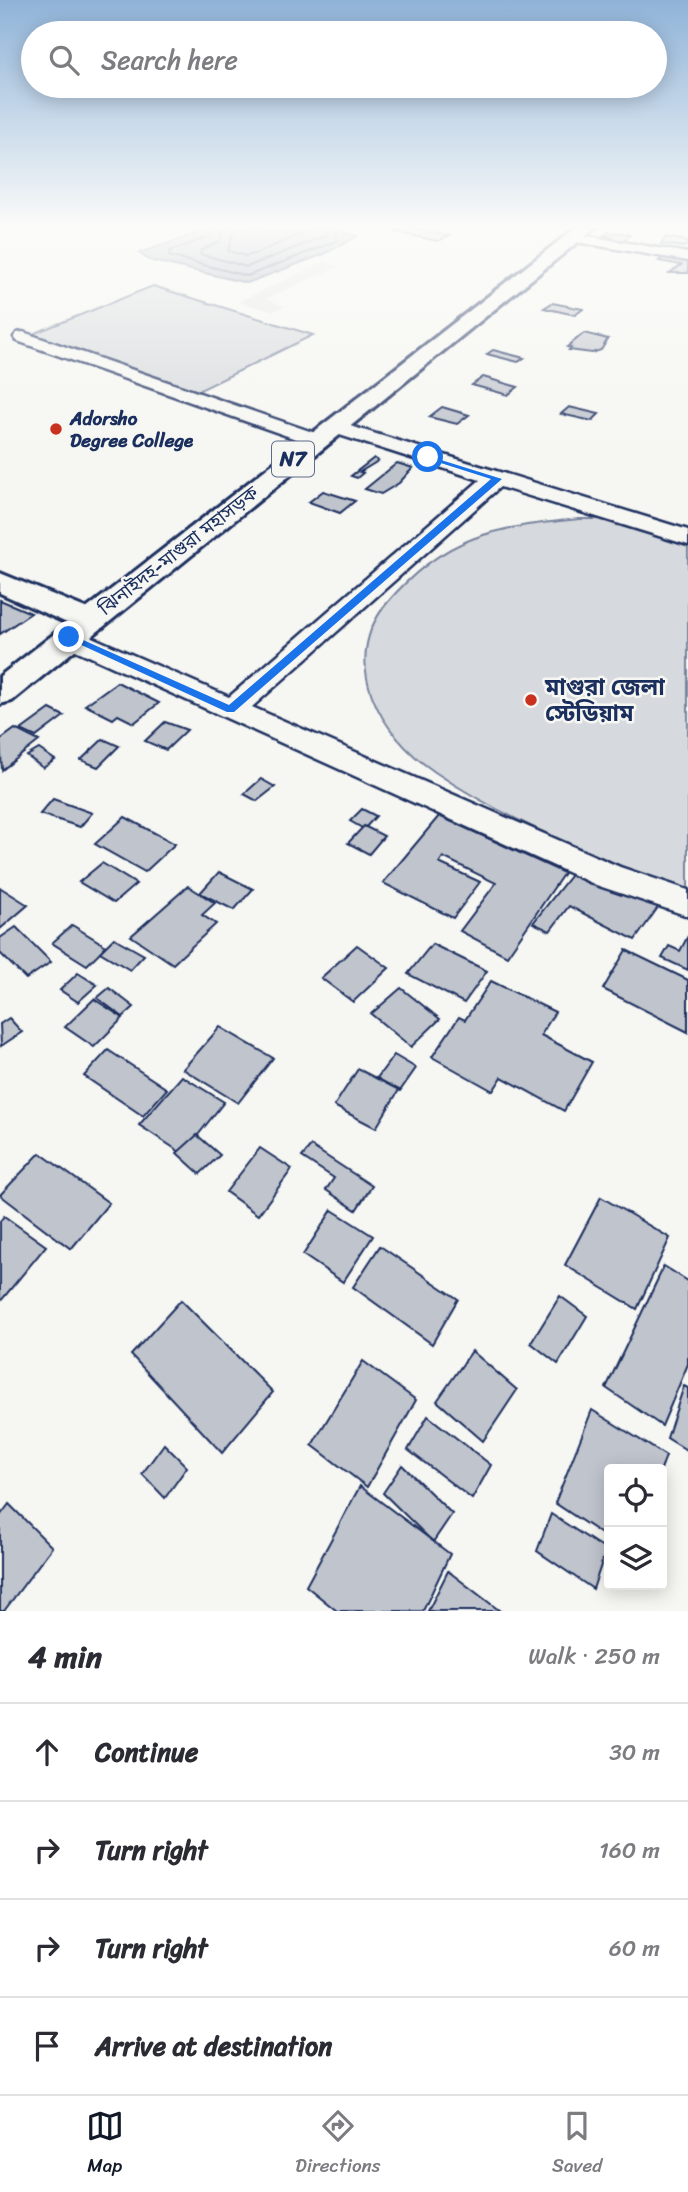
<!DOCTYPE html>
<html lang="en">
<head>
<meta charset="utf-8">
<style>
	body { margin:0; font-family:Sriracha,"Noto Sans Bengali",sans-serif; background:#f2f2f3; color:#2b2b33 }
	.controls { position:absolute; right:21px; bottom:21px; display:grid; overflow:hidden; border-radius:7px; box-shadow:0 4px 18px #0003 }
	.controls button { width:63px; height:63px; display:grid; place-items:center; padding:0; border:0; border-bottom:2px solid #e1e1e2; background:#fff; color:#2b2b33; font:35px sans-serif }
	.stop { position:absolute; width:21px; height:21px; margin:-16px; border:5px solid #1a73e8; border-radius:50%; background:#fff }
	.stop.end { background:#1a73e8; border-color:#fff; box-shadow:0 2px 7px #0008 }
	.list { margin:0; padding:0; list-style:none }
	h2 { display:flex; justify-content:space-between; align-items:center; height:91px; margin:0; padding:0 28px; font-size:30px }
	h2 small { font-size:23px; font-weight:400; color:#7c7c81 }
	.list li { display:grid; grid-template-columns:46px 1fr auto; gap:21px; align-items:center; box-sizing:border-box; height:98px; padding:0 28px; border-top:2px solid #e1e1e2 }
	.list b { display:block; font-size:26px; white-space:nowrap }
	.list em { font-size:23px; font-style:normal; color:#7c7c81 }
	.icon { flex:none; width:38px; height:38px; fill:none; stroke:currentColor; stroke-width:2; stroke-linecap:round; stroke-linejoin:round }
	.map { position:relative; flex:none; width:688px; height:1611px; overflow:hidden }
	.search { position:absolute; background:#fff; box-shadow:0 4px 18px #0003; left:21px; right:21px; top:21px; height:77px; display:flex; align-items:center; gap:18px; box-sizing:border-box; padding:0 24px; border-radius:38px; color:#7c7c81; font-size:26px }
	.sheet { height:483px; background:#fff }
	nav { display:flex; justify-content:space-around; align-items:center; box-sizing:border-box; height:98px; border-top:2px solid #e1e1e2; background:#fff; font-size:19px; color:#7c7c81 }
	nav a { display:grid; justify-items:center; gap:4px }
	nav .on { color:#111827 }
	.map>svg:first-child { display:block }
</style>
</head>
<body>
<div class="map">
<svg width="688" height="1611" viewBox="0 0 688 1611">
	<rect width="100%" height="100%" fill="#f6f6f2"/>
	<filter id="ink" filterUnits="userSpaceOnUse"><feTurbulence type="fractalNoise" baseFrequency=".0143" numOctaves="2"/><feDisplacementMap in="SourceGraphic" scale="14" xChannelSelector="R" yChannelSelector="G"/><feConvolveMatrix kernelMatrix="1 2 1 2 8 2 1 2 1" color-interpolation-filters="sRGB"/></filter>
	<g filter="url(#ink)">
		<!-- built -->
		<path fill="#e6e7e7" d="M324,262L339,266L266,299L285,306L273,311L238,302Z"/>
		<!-- green -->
		<g fill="#d6d9dd" stroke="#78849e" stroke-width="2">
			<path d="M153,286L313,335L194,393L30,335Z"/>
			<path d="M579,519H617L688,533V893C603,858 511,824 435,772C380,735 338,662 387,603C444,535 496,527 579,519Z"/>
		</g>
		<!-- water -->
		<path fill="#abb2c0" stroke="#717e99" stroke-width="2" d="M216,227H331L358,236L324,254L247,283L149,260L139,253Z"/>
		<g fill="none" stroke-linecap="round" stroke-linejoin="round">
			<!-- shore -->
			<g stroke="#556385" stroke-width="2">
				<path d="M216,227L211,236L170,251L169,256L247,276L337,241L335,227"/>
				<path d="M224,227L220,241L201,250L200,254L247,267L325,236L327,227"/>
				<path d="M235,227L228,251L246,256L257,253L316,227"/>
			</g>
		</g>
		<!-- building -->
		<g fill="#c0c4cd" stroke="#1b2f5e" stroke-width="2">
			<path d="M407,227L449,236L438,241L395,232Z"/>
			<path d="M609,232L628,234L630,235L619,243L600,240L605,236L613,237L604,235Z"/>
			<path d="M666,237L688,241V244L684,247L661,244Z"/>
			<path d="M664,257L688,261V273H670L681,265L659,261Z"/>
			<path d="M552,303L583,309L575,315L544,308Z"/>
			<path d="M584,333L608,339L601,350L592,353L569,350L571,348L567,347Z"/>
			<path d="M493,350L524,358L518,362L487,354Z"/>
			<path d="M483,377L518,387L508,395L472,385Z"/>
			<path d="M442,407L469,415L457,424L429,417Z"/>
			<path d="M569,407L599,414L592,421L561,414Z"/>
			<path d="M374,458L378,461L360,472L363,473L357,478L351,476Z"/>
			<path d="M397,463L413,468L399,483L381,494L365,489Z"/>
			<path d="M323,491L355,501L340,513L309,502Z"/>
			<path d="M0,600L31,613L0,634Z"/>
			<path d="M117,682L159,703L134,723L118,715L113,719L85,705Z"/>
			<path d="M50,709L64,716L36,737L21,730Z"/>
			<path d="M165,722L187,730L166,750L145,741Z"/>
			<path d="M15,729L39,741L2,770L0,740Z"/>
			<path d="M103,739L119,746L98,767L81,760Z"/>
			<path d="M39,749L55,760L43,768L27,756Z"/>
			<path d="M261,779L275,787L257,801L244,794Z"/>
			<path d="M53,799L92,813L80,827L40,814Z"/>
			<path d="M362,809L376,816L364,829L350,821Z"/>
			<path d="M439,816L564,873L507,956L460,931L496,883L443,857L439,863L480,882L453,918L383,883Z"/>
			<path d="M125,817L175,844L145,872L95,844Z"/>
			<path d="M364,826L384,836L369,854L348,843Z"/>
			<path d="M102,863L136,884L114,903L79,882Z"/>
			<path d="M578,866L659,906L635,940L569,906L550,931L533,923Z"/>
			<path d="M219,872L253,889L234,910L200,893Z"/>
			<path d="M188,886L215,903L202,915L216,924L173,964L131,936Z"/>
			<path d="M1,888L28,905L0,929V889Z"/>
			<path d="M72,925L106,946L87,965L52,943Z"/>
			<path d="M16,927L51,962L26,979L0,953V938Z"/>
			<path d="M688,936V970L662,958L669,946L680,951Z"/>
			<path d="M114,938L144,955L130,970L100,952Z"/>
			<path d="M432,944L487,971L464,1003L408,974Z"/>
			<path d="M357,945L389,968L353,1002L321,978Z"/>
			<path d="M626,950L688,980V1032L603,989Z"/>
			<path d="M78,973L97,985L78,1002L60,990Z"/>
			<path d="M491,981L555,1012L541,1035L592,1062L564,1111L502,1077L493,1091L432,1057L459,1017L465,1020Z"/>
			<path d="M109,988L134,1007L123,1017L97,998Z"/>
			<path d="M401,988L440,1019L411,1047L371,1014Z"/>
			<path d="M94,999L123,1018L94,1047L65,1027Z"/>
			<path d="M9,1018L22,1032L1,1046L0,1024Z"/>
			<path d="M220,1027L273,1058L238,1103L183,1069Z"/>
			<path d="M108,1050L167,1089L143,1116L84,1076Z"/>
			<path d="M394,1055L416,1068L400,1091L377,1078Z"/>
			<path d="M358,1069L399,1090L376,1128L334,1106Z"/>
			<path d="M182,1076L224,1102L183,1154L139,1125Z"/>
			<path d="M197,1135L220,1155L200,1174L177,1153Z"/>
			<path d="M311,1146L372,1186L356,1210L326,1190L334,1178L302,1157Z"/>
			<path d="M260,1148L292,1169L258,1215L226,1192Z"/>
			<path d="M40,1153L109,1203L71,1249L0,1195Z"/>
			<path d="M601,1197L670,1238L637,1309L565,1265Z"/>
			<path d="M332,1210L373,1236L343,1282L303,1255Z"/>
			<path d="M4,1216L46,1246L0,1302V1221Z"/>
			<path d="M380,1246L458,1299L432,1344L353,1287Z"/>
			<path d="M664,1266L688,1281V1364L662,1426L606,1388Z"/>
			<path d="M560,1296L587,1316L558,1364L531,1343Z"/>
			<path d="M181,1300L273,1392L222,1453L131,1355Z"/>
			<path d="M472,1351L517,1390L483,1441L437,1401Z"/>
			<path d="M363,1361L416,1400L367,1487L312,1445Z"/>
			<path d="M684,1386L688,1388V1451L667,1438Z"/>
			<path d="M592,1410L666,1456L661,1469H609V1539L555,1503Z"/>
			<path d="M428,1416L491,1465L472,1499L408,1450Z"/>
			<path d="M164,1444L187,1467L165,1498L142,1474Z"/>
			<path d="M402,1465L452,1514L433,1542L383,1493Z"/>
			<path d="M360,1486L450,1554L423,1611H337L306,1586Z"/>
			<path d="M9,1504L52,1547L4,1611H0V1516Z"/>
			<path d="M551,1514L606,1550L593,1589L537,1551Z"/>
			<path d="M448,1571L500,1611H428Z"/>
		</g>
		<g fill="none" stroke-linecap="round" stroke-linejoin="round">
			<defs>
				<g id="street">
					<path d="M575,234L688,253V261L570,241V235Z"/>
					<path d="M23,332L324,436L327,440L317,446L310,444L17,341L14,337L17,333Z"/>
					<path d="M334,421L688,530V545L500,487L252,707L620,867L688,890V916L596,885L60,643L56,637L60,631H78L229,697L480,480L327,431L324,427Z"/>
				</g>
				<path id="secondary" d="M0,573L100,614L105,621L100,628L89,631L78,628L0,593Z"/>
				<path id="highway" d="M577,227H596L12,701L0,704V676Z"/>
			</defs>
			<!-- street casing -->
			<use href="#street" stroke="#1b2f5e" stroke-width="5"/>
			<!-- secondary casing -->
			<use href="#secondary" stroke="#1b2f5e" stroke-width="6"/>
			<!-- highway casing -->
			<use href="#highway" stroke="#1b2f5e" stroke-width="6"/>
			<!-- street -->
			<use href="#street" fill="#f6f6f2" fill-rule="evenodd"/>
			<!-- secondary -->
			<use href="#secondary" fill="#f6f6f2" fill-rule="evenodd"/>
			<!-- highway -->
			<use href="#highway" fill="#f6f6f2" fill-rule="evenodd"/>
		</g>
	</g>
	<!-- sky -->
	<linearGradient id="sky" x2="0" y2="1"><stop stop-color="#8fb3d8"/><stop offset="0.5" stop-color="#fbfbf9"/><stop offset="1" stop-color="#fbfbf9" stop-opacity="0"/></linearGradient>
	<rect width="688" height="453" fill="url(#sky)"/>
	<!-- route -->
	<path fill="#1a73e8" d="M425,455L502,479L234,712H227L64,637L72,635L229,705L491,479L425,458Z"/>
	<!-- markers -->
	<g fill="#c8321e" stroke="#f6f6f2" stroke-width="2.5">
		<circle cx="56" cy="429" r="7"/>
		<circle cx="531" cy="700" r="7"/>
	</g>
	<g text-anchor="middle" stroke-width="5" stroke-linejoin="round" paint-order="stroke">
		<!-- far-poi labels -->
		<g font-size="19" font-weight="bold" fill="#1b2f5e" stroke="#f6f6f2" text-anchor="start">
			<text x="70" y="425">Adorsho<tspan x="70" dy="22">Degree College</tspan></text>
		</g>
		<!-- far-street labels -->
		<g font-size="19" fill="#1b2f5e" stroke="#f6f6f2">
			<text transform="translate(178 550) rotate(-38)" y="7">ঝিনাইদহ-মাগুরা মহাসড়ক</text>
		</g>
		<!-- shield labels -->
		<rect fill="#f6f6f2" stroke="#5d6b8a" stroke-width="2" x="272" y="441.5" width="42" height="35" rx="5"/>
		<g font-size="21" font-weight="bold" fill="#1b2f5e">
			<text x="293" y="466">N7</text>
		</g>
		<!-- poi labels -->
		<g font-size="23" font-weight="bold" fill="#1b2f5e" stroke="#f6f6f2" text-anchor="start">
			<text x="545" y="695">মাগুরা জেলা<tspan x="545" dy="26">স্টেডিয়াম</tspan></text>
		</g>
	</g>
</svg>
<div class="controls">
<button><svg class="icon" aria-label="locate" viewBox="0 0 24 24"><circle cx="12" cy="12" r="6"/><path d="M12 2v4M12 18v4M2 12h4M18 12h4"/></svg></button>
<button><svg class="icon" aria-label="layers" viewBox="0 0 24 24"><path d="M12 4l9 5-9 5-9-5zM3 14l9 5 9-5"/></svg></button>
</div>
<div class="stop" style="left:428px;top:457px"></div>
<div class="stop end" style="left:69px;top:637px"></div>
<div class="search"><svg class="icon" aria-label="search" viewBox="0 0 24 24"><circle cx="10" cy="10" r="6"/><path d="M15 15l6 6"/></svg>Search here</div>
</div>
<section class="sheet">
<h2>4 min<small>Walk · 250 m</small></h2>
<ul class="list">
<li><svg class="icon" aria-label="ahead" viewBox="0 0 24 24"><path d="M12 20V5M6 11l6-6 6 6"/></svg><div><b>Continue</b></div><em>30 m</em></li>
<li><svg class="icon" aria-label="right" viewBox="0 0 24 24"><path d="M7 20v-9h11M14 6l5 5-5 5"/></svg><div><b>Turn right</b></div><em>160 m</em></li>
<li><svg class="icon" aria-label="right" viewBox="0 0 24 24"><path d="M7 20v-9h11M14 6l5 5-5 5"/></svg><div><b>Turn right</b></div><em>60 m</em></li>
<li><svg class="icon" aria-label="arrive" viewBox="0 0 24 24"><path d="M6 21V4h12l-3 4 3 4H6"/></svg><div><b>Arrive at destination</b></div></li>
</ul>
</section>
<nav>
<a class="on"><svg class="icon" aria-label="map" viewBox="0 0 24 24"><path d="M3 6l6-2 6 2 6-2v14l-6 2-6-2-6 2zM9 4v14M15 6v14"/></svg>Map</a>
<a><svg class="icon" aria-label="directions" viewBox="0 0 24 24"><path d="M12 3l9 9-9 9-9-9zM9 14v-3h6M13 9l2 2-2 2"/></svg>Directions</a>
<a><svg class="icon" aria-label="saved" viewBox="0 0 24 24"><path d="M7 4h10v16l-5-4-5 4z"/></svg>Saved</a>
</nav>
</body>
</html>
